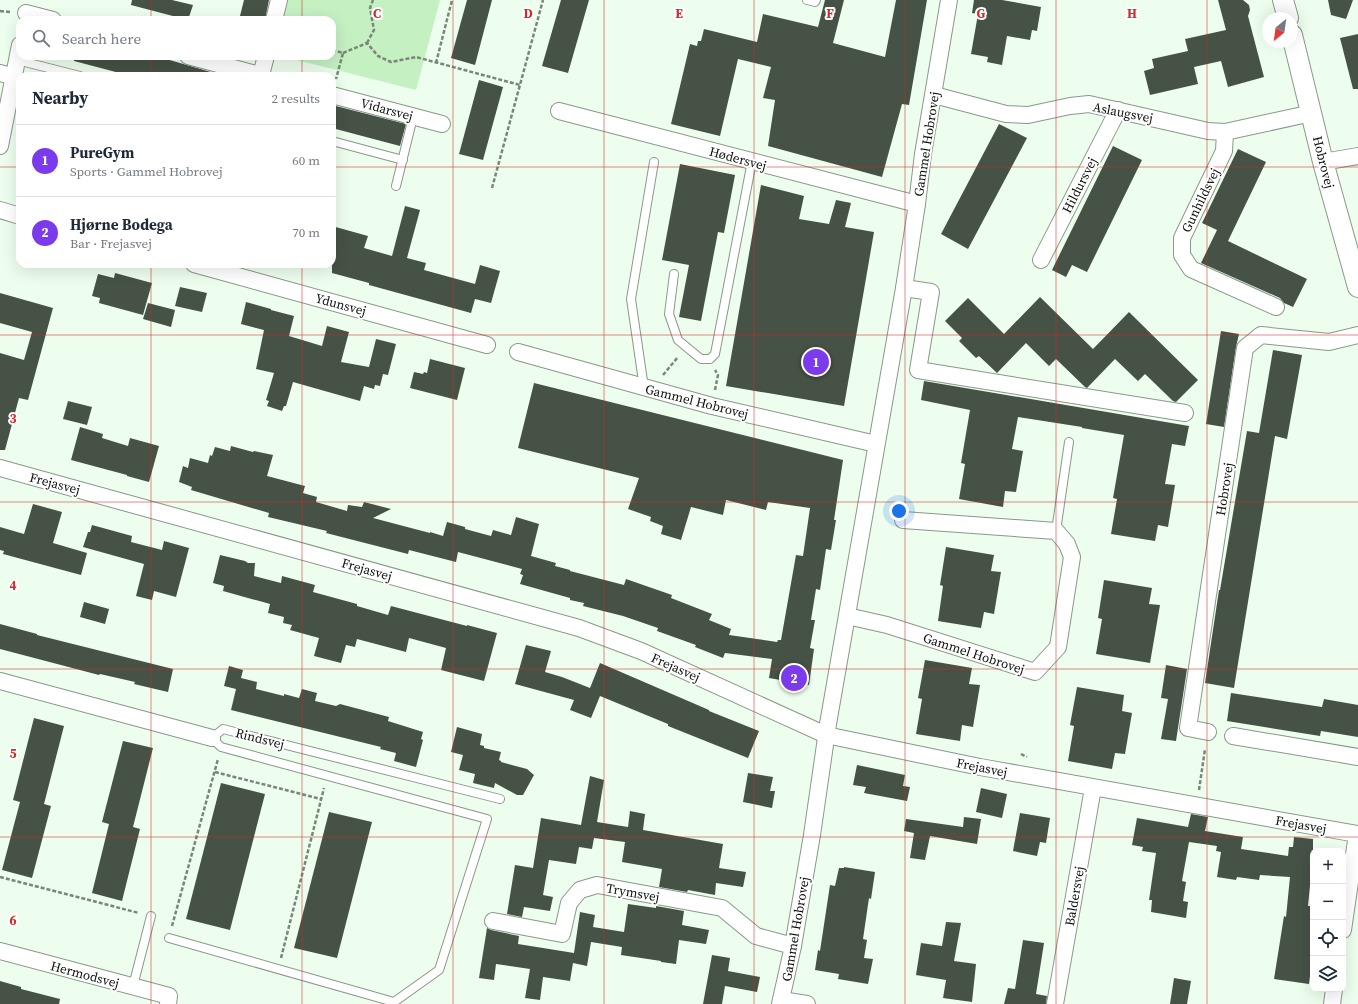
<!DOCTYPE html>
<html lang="en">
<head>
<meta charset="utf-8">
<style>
	body { margin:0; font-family:"Source Serif 4",serif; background:#f2f2f3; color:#1f2937 }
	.controls { position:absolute; right:12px; bottom:12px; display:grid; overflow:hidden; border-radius:8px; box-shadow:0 4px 16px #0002 }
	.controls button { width:36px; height:36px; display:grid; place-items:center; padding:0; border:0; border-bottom:1px solid #e0e1e3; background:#fff; color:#1f2937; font:20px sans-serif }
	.compass { position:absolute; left:1262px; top:12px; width:36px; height:36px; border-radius:50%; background:#fff; box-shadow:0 4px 16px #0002; rotate:209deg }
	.you { position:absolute; left:899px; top:511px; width:14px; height:14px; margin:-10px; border:3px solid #fff; border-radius:50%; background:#1a73e8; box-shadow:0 0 0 6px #1a73e833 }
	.badge { display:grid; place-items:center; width:26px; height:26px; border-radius:50%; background:#7c3aed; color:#fff; font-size:13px; font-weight:700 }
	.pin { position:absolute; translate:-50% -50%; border:2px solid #fff; box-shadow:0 1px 4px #0006 }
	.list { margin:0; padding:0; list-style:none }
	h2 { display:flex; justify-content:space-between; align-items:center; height:52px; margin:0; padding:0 16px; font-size:17px }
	h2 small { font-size:13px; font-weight:400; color:#747a83 }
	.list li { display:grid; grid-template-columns:26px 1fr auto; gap:12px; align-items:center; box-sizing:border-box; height:72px; padding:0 16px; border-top:1px solid #e0e1e3 }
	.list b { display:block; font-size:15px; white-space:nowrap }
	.list p { margin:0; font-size:13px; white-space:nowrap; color:#747a83 }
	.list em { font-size:13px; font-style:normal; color:#747a83 }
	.icon { flex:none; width:22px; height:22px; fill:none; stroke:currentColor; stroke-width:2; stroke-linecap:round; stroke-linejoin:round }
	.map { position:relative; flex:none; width:1358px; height:1004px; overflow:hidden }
	.search { position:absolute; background:#fff; box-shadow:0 4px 16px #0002; left:16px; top:16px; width:320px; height:44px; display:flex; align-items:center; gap:10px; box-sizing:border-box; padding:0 14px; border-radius:12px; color:#747a83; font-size:15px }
	.panel { position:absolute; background:#fff; box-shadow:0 4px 16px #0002; left:16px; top:72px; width:320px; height:196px; border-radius:12px }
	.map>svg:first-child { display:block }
</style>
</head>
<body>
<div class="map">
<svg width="1358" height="1004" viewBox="0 0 1358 1004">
	<rect width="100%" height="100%" fill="#eefeee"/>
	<!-- green -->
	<path fill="#c4f0c2" d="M288,0H440L416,90L281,56H332V20H283Z"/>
	<!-- building -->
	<g fill="#465245">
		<path d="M132,0H172L193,5L188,20L131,5Z"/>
		<path d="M244,0H269L265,20H239Z"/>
		<path d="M467,0H492L475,65L451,58Z"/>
		<path d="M561,0H589L568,73L542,66Z"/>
		<path d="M825,0H844L833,43L885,57L896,0H927L909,105L902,104L882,177L768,146L775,100L763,98L771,67L738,59L720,136L671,124L690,44L697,46L698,41H701L704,29L757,42L763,14L818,27Z"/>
		<path d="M974,0H1002L1041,7L1037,31L1032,30L1030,40L1007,36L1002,65L987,62L988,57L971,54L978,14L972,13Z"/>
		<path d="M1218,0H1243L1249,5L1250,10L1248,16L1264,77L1228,87L1221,61L1194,67L1198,84L1150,95L1144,71L1154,68L1152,59L1188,51L1185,39L1226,30Z"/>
		<path d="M1328,0H1353L1346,19L1331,15Z"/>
		<path d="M1358,34V89H1353L1340,38Z"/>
		<path d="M74,56H156L214,73L213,76H131L74,61Z"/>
		<path d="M479,80L503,87L483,160L459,154Z"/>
		<path d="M332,105L406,124L400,146L332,128Z"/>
		<path d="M999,124L1027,138L976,234L975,233L976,234L968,249L941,234Z"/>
		<path d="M1113,146L1142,160L1087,272L1072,265L1066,277L1052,270Z"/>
		<path d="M1238,149L1266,162L1228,241L1307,279L1293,307L1284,303L1280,298L1201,263L1217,230L1202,223Z"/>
		<path d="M680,164L735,175L724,233L718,232L701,321L679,317L689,265L662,260Z"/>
		<path d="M761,185L804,196L799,219L829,224L836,200L851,203L845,227L874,232L844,406L726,386Z"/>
		<path d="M405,206L420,210L407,258L426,263L424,270L475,284L480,265L500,271L491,303L475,299L471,313L369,285V283L332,273V226L368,236L364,248L392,256Z"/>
		<path d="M115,273L152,283L143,315L99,303L100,298L92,296L98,274L114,278Z"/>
		<path d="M180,287L207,293L202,312L175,306Z"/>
		<path d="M0,293L53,308L28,400L19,398L5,450H0V353L24,360L32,332L0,323Z"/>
		<path d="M1040,297L1093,349L1129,312L1198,380L1176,402L1173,401L1145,374L1138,381L1115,359L1087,388L1085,387L1056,359L1049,366L1026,343L997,373L979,356L976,358L959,341L962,338L945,321L968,298L1004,334Z"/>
		<path d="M246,302L271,309V310L294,316L289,336L322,346L327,326L349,332L341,362L369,367L376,339L396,344L388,375L383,374L380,386L375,385L374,389L364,386L360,401L293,382L286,406H284L282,411L267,406L269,401L266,400L274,373L256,369L264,330L241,324Z"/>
		<path d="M148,303L175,310L171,327L143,319Z"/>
		<path d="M1221,331L1239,334L1236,347L1224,427L1206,424Z"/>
		<path d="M1273,350L1302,355L1287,439L1275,436L1234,688L1205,683L1219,590H1220L1247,431L1259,433Z"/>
		<path d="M430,359L465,368L457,400L410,388L414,372L423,374L424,372L427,373Z"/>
		<path d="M924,381L1189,426L1185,446L1172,444L1165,484L1175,485L1168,527L1158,525L1155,541L1111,534L1117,499L1113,498L1124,435L1082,428V427L1018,417L1012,449L1023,451L1016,492L1005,491L1003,507L959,499L965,464L961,463L970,410L921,400Z"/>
		<path d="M534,383L843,460L834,520H836L831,550L826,549L820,590L816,589L811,620H815L810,648L814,649L809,685L769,678L772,659L725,653L723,658L695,647L696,645L657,631L658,628L623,616L583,606L584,603L570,600V598L520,584L523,575L520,574L522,569L458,552L456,562L409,550L408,554L326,533L327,531L268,517L269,513L191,490L192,487L179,482L183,466L188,468L190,458L208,463L210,455L212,456L215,447L230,451L231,446L253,452L254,451L273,455L267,476L305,486L303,493L317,497L316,502L347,511L348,505L362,507L364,502L391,509L373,518L430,533V532L443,536L447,522L465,527V529L491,536L493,530L511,535L516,517L539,524L531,556L556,563L555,566L570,570V571L624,585L626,579L672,595L671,598L712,614L709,620L731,629L729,635L777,642L778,640H781L796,555L803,556L810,508L768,502L766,510L726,500L723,515L691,507L681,540L661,534L663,526L650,521L651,517L628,509L639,478L518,448Z"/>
		<path d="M68,401L92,407L87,425L63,419Z"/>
		<path d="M80,427L103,434L102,438L128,446L130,438L159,446L149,482L127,476V475L71,460Z"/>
		<path d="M33,504L62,512L53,543L87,553L81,575L3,554L4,551L0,550V527L24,534Z"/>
		<path d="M92,525L132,536L131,542L162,550L164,541L189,548L176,597L154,591L152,600L136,596L144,564L83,547L88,532H90Z"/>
		<path d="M946,547L994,555L991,571L1001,572L994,614L984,612L981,628L938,621L943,586L940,585Z"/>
		<path d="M220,555L245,561L248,563H255L254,576L281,583L282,576L315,585L313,592L357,604V606L388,615L391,606L467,626V625L497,633L484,681L441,670L446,648L409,638L406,652L357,639L355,647L346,645L341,663L314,656L319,638L290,630L292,625L283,623L284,617L268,613L270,604L223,591L224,586L213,583Z"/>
		<path d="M1104,580L1152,588L1149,604L1160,605L1150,663L1096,654L1102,619L1098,618Z"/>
		<path d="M84,602L109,609L105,624L80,617Z"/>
		<path d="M0,624L37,634V635L173,669L168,692L134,684L135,682L100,674L99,675L0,649Z"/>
		<path d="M526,645L551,651L545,672L562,677L590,688L600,663L709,710V711L759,731L748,758L668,726V724L600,696L591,718L570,710L574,700L515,684Z"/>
		<path d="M925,660L972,668L969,684L980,685L973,727L962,725L960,741L916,734L922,699L918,698Z"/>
		<path d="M1166,665L1187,669L1176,741L1161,739L1168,699L1161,698Z"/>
		<path d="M229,666L243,670L241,678L257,682L256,689L284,696V694L299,698L302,689L317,693L315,701L336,706L340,704L389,717L388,721L423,732L421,739L423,740L416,767L394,761L396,753L380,749L381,747L231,710L236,689L224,686Z"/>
		<path d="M1077,687L1124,695L1122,711L1132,713L1125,754L1115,753L1112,769L1068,761L1074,726L1070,725Z"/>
		<path d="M1231,693L1322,707L1324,699L1358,705V737L1321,731L1320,736L1227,721Z"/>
		<path d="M34,718L64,726L44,804L51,806L32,878L2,870L20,802L13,800Z"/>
		<path d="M457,727L482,734L480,745L484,746V748L501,752L499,760L501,761V762L527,769L534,775L523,795H517L495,783L494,788L473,783L475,774L459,770L463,755L451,752Z"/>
		<path d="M123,741L153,748L133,827L140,829L122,901L92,893L109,824L102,822Z"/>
		<path d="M857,765L905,775L903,786L910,787L907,801L864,793L866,787L853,785Z"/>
		<path d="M748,773L773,777L770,791H775L772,808L743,802Z"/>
		<path d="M590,776L604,780L597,822L628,827L630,811L645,814L643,830L723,844L719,868L746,872L743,887L716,883L715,895L688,890L687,892L659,887L662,869L622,862L625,842L594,838L592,849L579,847L576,864L549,860L543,895L553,897L550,911L524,907L522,917L507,914L515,865L533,868L541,818L581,825Z"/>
		<path d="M221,783L265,794L230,930L186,919Z"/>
		<path d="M981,788L1007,794L1002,818L976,812Z"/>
		<path d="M329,812L372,822L337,958L294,948Z"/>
		<path d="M1020,813L1050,818L1046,843L1040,842L1037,856L1013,851Z"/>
		<path d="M1191,814L1208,817L1205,831L1243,837L1241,849L1288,856L1289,847H1293L1294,837L1313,839V875H1311L1308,906H1313V918L1310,948L1313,949V976H1310L1309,984L1274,979L1284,916L1286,917L1290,877L1260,875L1259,880L1237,877L1236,880L1217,877L1221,852L1216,851L1217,846L1189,842L1182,881L1186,882L1183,901L1188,902L1186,918L1151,912L1152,900H1149L1156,853L1142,851L1143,847L1132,845L1137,818L1188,827Z"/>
		<path d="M964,817L981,819L977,844L930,836L925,860L910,858L914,833L904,831L906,819L963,827Z"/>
		<path d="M844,867L875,872L871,899L869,898L863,939L867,940L864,958L873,959L868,984L838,979L839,974L815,970L818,950L820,951L830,885L835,886L839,868H844Z"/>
		<path d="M628,904L656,908V906L684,911L682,925L709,930L706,944L679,940L676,964L661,962V961L621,955L622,947L591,942L587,966L573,963L570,981L543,977L540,1000L525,998L530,969L496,964L494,980L479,978L487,928L491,930L519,936L518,944L574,953L580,912L595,915L593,927L624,932Z"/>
		<path d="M946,922L961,923L954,961L976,964L972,1002L943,998L946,980L916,975L921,943L942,946Z"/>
		<path d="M1023,940L1044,943L1036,994L1047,996L1046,1004H1004L1008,988L1015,989Z"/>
		<path d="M712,955L730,958L728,971L760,977L757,992L725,986L722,1004H703Z"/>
		<path d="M1174,978L1191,981L1187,1004H1170Z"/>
		<path d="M0,981L21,987V989L60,999L59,1004H0Z"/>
	</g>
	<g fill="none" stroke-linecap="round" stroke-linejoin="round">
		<defs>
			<g id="service">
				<path d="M807,0L815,2L816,0"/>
				<path d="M17,60L80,76"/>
				<path d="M332,141L403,160"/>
				<path d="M396,186L413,117"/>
				<path d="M674,274L669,314L678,340L701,359H710L715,354L752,161"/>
				<path d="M644,388L631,299L654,162"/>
				<path d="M1056,531L1069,442"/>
				<path d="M169,938L394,1002L439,970L487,819L221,747L212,738L223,729L500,799"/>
				<path d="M133,986L151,916"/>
			</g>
			<g id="minor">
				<path d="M26,13L53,20"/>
				<path d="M274,20L279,0"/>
				<path d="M188,56L263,76"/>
				<path d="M0,73L14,77"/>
				<path d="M261,75L266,56"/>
				<path d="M332,95L442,124"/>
				<path d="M934,95L1006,114L1028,115L1070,106L1089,104L1208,131L1225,132L1312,113"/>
				<path d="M559,111L917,204"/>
				<path d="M1225,132L1224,151L1182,238V255L1191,269L1276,307"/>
				<path d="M0,146L20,45"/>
				<path d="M1323,162L1358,156"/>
				<path d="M0,210L20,216"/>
				<path d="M1041,260L1118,110"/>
				<path d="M194,264L487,345"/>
				<path d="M904,288L931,292L918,370L1185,413"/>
				<path d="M518,352L712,406L876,444"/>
				<path d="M0,468L579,628L641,651L826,735L980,767L1357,834L1343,930"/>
				<path d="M847,616L887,625L1035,672L1058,647L1072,557L1067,544L1056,531L903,520"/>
				<path d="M0,681L212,738"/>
				<path d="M1208,732L1188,728L1245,348L1261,335L1329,342L1358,335"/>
				<path d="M1233,736L1358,757"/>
				<path d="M493,921L562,934L569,903L580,890L597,885L722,908L756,936L793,946"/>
				<path d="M0,951L169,996L168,1004"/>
				<path d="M781,1000L807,1004"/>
				<path d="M780,1004L793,946L812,835L828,724L904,288L917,204L923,154L949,0"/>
				<path d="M1055,1004L1093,788"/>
				<path d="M1332,1004L1334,989"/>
			</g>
			<g id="tertiary">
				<path d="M1283,0L1288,18"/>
				<path d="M1292,35L1323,162L1358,287"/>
			</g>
		</defs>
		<!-- service casing -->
		<use href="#service" stroke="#8a988a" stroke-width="10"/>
		<!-- minor casing -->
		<use href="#minor" stroke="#8a988a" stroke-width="18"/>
		<!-- tertiary casing -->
		<use href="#tertiary" stroke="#8a988a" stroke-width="22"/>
		<!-- path -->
		<g stroke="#7b867b" stroke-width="2.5" stroke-dasharray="4 2" stroke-linecap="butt">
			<path d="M0,11L10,12"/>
			<path d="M367,43L374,30L370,8L373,0"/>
			<path d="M332,50L343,53L336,79"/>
			<path d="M343,53L367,43L378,56L391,62L416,57L520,85"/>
			<path d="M436,63L452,0"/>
			<path d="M492,188L543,0"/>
			<path d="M663,375L678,357"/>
			<path d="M715,390L718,375L715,370"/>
			<path d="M1021,754L1027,757"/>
			<path d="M215,772L321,799"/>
			<path d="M1199,790L1205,749"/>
			<path d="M0,877L139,913"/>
			<path d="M172,926L218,759"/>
			<path d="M281,958L324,788"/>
		</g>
		<!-- service -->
		<use href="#service" stroke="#fff" stroke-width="8"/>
		<!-- minor -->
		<use href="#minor" stroke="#fff" stroke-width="16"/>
		<!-- tertiary -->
		<use href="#tertiary" stroke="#fff" stroke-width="20"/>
	</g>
	<!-- grid -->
	<path fill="none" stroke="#d62828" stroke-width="1" stroke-opacity="0.55" d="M151,0V20M302,0V20M453,0V1004M604,0V1004M754,0V1004M905,0V1004M1056,0V1004M1207,0V1004M151,56V76M302,56V76M0,167H20M332,167H1358M151,264V1004M302,264V1004M0,335H1358M0,502H1358M0,669H1358M0,837H1358"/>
	<g text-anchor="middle" stroke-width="4" stroke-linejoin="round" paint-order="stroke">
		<!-- street labels -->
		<g font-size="13" fill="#0c110c" stroke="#fff">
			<text transform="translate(387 109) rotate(15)" y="5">Vidarsvej</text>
			<text transform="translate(1123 112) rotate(11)" y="5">Aslaugsvej</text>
			<text transform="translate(926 144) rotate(-81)" y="5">Gammel Hobrovej</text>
			<text transform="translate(738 158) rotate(15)" y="5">Hødersvej</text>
			<text transform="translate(1324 162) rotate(76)" y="5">Hobrovej</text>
			<text transform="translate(1079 185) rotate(-63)" y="5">Hildursvej</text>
			<text transform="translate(1200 200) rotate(-64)" y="5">Gunhildsvej</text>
			<text transform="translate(341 304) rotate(15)" y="5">Ydunsvej</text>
			<text transform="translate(697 401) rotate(14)" y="5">Gammel Hobrovej</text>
			<text transform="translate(55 483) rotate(15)" y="5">Frejasvej</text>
			<text transform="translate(1224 489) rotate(-81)" y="5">Hobrovej</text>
			<text transform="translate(367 569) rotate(16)" y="5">Frejasvej</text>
			<text transform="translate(974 653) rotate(18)" y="5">Gammel Hobrovej</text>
			<text transform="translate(676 667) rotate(24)" y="5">Frejasvej</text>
			<text transform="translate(260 738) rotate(14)" y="5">Rindsvej</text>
			<text transform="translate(982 767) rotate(11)" y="5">Frejasvej</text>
			<text transform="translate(1301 824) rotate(10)" y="5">Frejasvej</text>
			<text transform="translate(633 892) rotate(10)" y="5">Trymsvej</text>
			<text transform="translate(1074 896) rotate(-80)" y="5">Baldersvej</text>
			<text transform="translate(795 929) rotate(-80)" y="5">Gammel Hobrovej</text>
			<text transform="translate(85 974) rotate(15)" y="5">Hermodsvej</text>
		</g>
	</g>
	<g font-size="13" text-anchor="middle" font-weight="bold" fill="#d62828" stroke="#fff" stroke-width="4" stroke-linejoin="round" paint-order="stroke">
		<text x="377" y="18">C</text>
		<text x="528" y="18">D</text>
		<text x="679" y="18">E</text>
		<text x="830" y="18">F</text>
		<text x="981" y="18">G</text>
		<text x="1132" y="18">H</text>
		<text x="13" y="423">3</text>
		<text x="13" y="590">4</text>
		<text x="13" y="758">5</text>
		<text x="13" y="925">6</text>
	</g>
</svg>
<div class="controls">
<button>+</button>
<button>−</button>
<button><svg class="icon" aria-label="locate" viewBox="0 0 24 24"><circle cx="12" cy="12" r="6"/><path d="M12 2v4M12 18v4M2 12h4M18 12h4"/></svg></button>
<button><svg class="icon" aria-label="layers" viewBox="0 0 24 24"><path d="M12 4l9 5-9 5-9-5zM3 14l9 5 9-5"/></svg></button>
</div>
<svg class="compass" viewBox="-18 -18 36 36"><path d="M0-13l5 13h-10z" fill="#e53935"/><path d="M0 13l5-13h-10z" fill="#747a83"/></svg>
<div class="you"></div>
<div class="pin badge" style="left:816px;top:362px">1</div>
<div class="pin badge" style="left:794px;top:678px">2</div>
<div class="search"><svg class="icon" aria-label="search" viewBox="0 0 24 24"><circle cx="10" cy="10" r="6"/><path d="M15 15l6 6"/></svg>Search here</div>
<section class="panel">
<h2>Nearby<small>2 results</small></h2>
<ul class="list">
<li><span class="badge">1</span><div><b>PureGym</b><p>Sports · Gammel Hobrovej</p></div><em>60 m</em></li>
<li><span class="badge">2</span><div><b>Hjørne Bodega</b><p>Bar · Frejasvej</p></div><em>70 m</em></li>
</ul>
</section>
</div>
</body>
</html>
